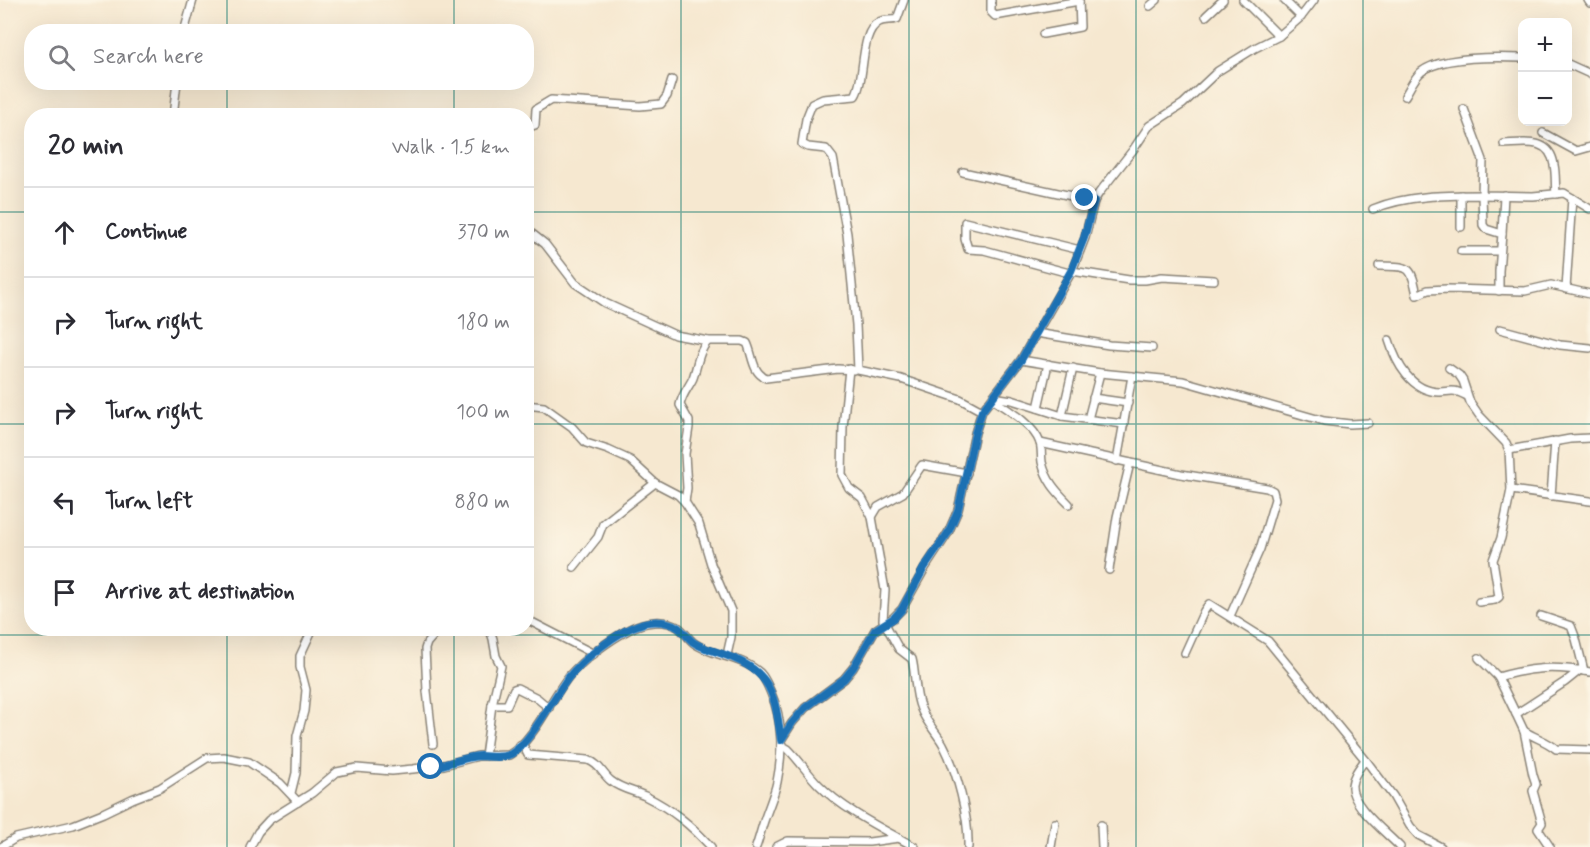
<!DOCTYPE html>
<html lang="en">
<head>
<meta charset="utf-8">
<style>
	body { margin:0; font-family:Mynerve,sans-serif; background:#f7f7f7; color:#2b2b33 }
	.controls { position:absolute; right:18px; top:18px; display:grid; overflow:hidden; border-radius:12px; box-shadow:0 6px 24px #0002 }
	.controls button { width:54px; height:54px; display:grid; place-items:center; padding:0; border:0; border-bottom:2px solid #e1e1e2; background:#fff; color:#2b2b33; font:30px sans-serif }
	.stop { position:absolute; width:18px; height:18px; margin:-14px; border:4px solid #1f6fb2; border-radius:50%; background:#fff }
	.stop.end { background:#1f6fb2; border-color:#fff; box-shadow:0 2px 6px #0008 }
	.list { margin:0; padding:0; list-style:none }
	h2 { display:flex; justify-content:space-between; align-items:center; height:78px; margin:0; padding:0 24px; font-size:26px }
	h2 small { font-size:20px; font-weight:400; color:#7c7c81 }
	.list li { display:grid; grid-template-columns:39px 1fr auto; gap:18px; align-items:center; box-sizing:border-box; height:90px; padding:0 24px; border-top:2px solid #e1e1e2 }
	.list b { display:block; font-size:22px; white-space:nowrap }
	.list em { font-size:20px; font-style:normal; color:#7c7c81 }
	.icon { flex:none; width:33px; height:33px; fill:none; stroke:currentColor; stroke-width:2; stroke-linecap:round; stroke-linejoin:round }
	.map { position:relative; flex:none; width:1590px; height:847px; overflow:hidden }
	.search { position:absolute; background:#fff; box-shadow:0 6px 24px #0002; left:24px; top:24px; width:510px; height:66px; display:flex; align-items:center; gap:15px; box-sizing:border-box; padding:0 21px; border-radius:24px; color:#7c7c81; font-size:22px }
	.panel { position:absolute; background:#fff; box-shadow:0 6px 24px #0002; left:24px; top:108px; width:510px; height:528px; border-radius:24px }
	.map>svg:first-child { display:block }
</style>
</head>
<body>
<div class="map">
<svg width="1590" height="847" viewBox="0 0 1590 847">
	<rect width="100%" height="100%" fill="#fcf5e5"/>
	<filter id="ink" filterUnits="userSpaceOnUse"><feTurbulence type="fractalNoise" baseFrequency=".0167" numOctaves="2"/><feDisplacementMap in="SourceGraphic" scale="12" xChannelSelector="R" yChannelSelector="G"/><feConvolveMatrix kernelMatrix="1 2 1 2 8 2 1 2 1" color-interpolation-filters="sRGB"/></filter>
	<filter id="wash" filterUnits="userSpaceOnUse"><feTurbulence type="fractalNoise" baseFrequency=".008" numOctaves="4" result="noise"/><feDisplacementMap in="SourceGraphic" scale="24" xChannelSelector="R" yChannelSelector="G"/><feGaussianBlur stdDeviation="1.35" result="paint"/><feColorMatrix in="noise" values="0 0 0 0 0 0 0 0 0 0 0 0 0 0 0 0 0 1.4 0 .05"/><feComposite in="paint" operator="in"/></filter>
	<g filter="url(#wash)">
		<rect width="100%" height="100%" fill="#f6e8d0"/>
	</g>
	<g filter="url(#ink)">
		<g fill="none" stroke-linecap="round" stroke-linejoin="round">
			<defs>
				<g id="minor">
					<path d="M904,0L897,19C891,21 885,19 879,22C859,32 866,79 855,96L823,99L812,104L806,119L802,144L808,147L826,149L833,158L847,234L856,325L858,370L901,379L960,399L982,411"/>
					<path d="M991,0V12L995,16L1079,1"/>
					<path d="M1243,0L1279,36"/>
					<path d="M1284,0L1301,17"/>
					<path d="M1588,0L1590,3"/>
					<path d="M1150,6L1157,0"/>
					<path d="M1206,16L1223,0"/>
					<path d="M184,32L193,0"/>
					<path d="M1043,34L1080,27L1079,0"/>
					<path d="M1568,64L1590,74"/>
					<path d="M1405,96C1410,88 1414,78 1421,72C1441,56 1497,57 1522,58"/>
					<path d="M1464,109L1483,160L1482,195L1533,196L1564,193L1590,209"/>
					<path d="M173,116L177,82"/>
					<path d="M526,128L535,125L536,109L551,100L640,106L661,104L667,96L672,80"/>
					<path d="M1543,133L1576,151L1590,147"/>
					<path d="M1504,144C1524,143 1550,137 1554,165C1556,174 1555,184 1556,194"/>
					<path d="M963,172L1094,201"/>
					<path d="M1461,195V227"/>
					<path d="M1373,209C1407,195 1446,195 1482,195L1483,225L1486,229L1502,234L1499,271V291"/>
					<path d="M526,229L545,244L575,283L605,303L675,335L708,341"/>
					<path d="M1502,234L1504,195"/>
					<path d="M1461,251H1500"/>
					<path d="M1379,266C1408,267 1411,263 1417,295L1428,290L1447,289L1525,291L1551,285L1590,294"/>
					<path d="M1072,271L1129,280H1145L1162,277L1214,280"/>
					<path d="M1069,273L984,250L968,249L965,239V222L1080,250"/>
					<path d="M1566,289L1572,198"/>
					<path d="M1500,329L1560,345L1590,348"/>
					<path d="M1036,333L1109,345L1152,348"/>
					<path d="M1389,340C1396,363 1411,392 1440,392C1453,391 1454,389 1467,396"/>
					<path d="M1021,360L1100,373L1183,381L1324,421L1350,424L1368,423"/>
					<path d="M1449,368L1459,375L1463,381L1470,402L1479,415L1506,443L1509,450L1511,490L1501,538L1493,560L1499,597L1495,600L1479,602"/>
					<path d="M849,369L843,427L842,475L849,488L862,498L872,517L885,590L883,620L899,649L912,659C916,675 914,693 921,709C926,722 936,732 943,744C957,771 969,817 968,847"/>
					<path d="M993,397L1012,400L1062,416L1124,424"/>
					<path d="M1093,398L1128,403"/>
					<path d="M992,399C1007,409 1034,425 1040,443C1042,449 1041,456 1042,462C1046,480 1056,491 1069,504"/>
					<path d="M526,405L544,407L572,427L586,443L608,450L630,460L655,483L678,495L685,502L699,524L711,564L731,611V637L727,655"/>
					<path d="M1038,408L1048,364"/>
					<path d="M1062,416L1073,368"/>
					<path d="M1088,419L1100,373"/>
					<path d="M1040,443L1181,474L1267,488L1273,491L1275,499L1260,549L1230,616"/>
					<path d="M1509,450L1570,439L1590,438"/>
					<path d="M1117,461L1132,376"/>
					<path d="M1511,490L1590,501"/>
					<path d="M1551,496L1555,441"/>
					<path d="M685,502L687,488L685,454L689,427V421L680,405C682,394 689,387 693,378C698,364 698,352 708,341H742L747,343C753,355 752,373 766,378L838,369L853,370"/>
					<path d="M872,517L878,507L903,493L922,465L967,473"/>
					<path d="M574,567L598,537L603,524L655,483"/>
					<path d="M1109,570L1117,517L1130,463"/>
					<path d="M1541,616L1571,626L1576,639L1584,671"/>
					<path d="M526,619L594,654"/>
					<path d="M1185,653L1204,611L1209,604L1268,641L1368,763L1393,796L1410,826L1418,835L1441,847"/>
					<path d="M1479,658L1498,677L1516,714L1524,731L1533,775L1536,784L1533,791L1542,823L1538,829L1550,847"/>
					<path d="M1498,677C1532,667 1555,666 1590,672"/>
					<path d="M492,705H507L514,689L517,688L537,698L549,708"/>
					<path d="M1516,714L1565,682L1580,670"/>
					<path d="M1524,731C1535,738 1547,741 1556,749L1590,750"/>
					<path d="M781,740L792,723L805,708L844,679L853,668L875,630L893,618L902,609L925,568L948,533L958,510L975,433L982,411L1021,360L1072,271L1085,238L1094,201L1099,193L1133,150L1149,126L1183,104L1218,71L1255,48L1279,36L1301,17L1314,0"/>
					<path d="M433,744L427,691L425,649L427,643L440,628"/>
					<path d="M520,745H523L528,755L588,760C600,764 602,774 611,781C621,789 634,791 645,796C673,810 691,825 711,847"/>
					<path d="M781,745L788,749C799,760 808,774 819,785C845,811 883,829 915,847"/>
					<path d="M485,756L492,705L501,666L496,656L493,639L491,633L485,628"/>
					<path d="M1365,760C1360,767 1353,775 1352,785C1350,805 1387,833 1400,847"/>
					<path d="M291,793L296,773L297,736L304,711L306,690L300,667V656L313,628"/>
					<path d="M1101,825L1102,847"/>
					<path d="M1,847L16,838L73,825L103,813L132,799L160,788L207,758L224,757L249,762L280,783L298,802"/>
					<path d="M250,847L258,832L269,820L312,793L337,772L357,768L392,771L413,769L444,765L478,756L509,755C535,739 550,700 569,676C585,658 609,640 630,629C643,622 664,618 678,627C684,631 688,638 694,643C713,657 742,656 760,673C765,678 768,686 771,693C783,720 783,753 777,782C774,796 768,808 764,821C761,830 759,839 756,847"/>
					<path d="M776,847L788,841L869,842L899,838"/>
					<path d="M1051,847L1055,823"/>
				</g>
			</defs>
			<!-- minor casing -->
			<use href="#minor" stroke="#898276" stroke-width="10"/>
			<!-- minor -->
			<use href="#minor" stroke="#fff" stroke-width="7"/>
		</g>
	</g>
	<g fill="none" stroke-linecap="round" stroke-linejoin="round" filter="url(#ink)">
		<!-- route -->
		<path stroke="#1f6fb2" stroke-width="8" d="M431,767C448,765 463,757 480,756C489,756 502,759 511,754C532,741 553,698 568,678C583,659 618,631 641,624C648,621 660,621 668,623C679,625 685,635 693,642C699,646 707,649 714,651C769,669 774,686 781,740L792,723L805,708L844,679L853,668L875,630L894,618L902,609L924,568L948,533L958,510L975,433L982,411L1021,360L1071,271L1084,238L1094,201L1085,198"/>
	</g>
	<!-- grid -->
	<path fill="none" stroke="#0f766e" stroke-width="1.5" stroke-opacity="0.55" d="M227,0V32M454,0V32M681,0V847M909,0V847M1136,0V847M1363,0V847M227,82V116M454,82V116M0,212H32M526,212H1590M0,424H32M526,424H1590M227,628V847M454,628V847M0,635H1590"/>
</svg>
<div class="controls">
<button>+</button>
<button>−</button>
</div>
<div class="stop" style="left:431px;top:767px"></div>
<div class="stop end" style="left:1085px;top:198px"></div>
<div class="search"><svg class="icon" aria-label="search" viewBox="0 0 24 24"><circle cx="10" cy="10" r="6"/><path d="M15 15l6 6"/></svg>Search here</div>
<section class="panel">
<h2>20 min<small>Walk · 1.5 km</small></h2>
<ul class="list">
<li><svg class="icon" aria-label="ahead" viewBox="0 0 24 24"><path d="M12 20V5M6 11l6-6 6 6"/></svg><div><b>Continue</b></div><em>370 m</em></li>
<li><svg class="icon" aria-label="right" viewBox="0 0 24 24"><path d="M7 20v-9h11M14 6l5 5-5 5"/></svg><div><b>Turn right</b></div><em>180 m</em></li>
<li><svg class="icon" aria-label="right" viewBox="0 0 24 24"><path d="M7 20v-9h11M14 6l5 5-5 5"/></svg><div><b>Turn right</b></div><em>100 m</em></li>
<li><svg class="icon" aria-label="left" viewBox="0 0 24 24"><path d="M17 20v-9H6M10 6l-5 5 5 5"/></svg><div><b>Turn left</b></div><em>880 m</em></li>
<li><svg class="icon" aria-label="arrive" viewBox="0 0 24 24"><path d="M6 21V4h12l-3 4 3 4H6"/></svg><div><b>Arrive at destination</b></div></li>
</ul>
</section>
</div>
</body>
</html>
